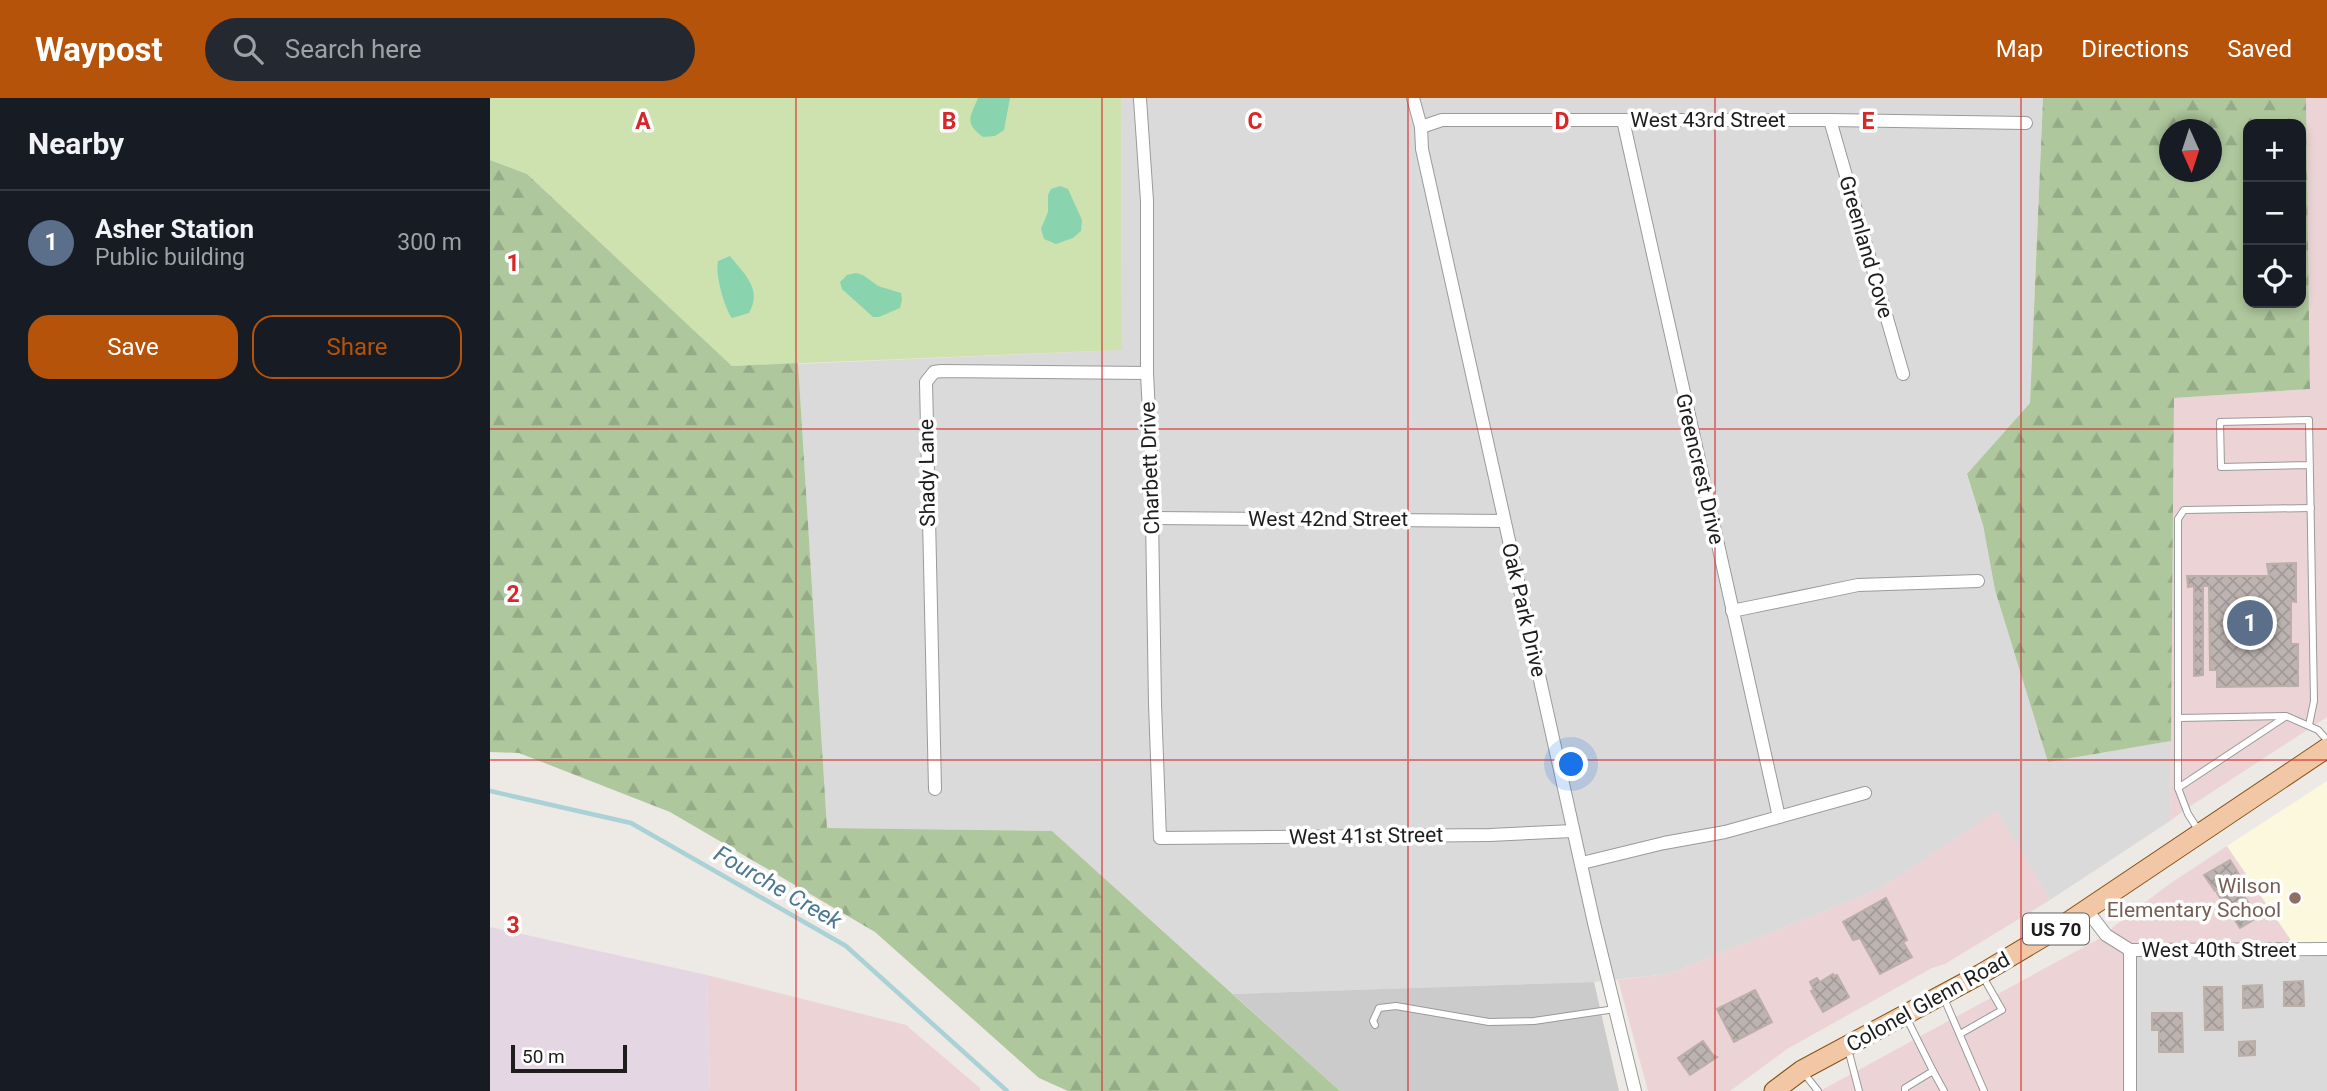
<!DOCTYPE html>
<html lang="en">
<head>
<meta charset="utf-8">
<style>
	body { margin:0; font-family:Roboto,sans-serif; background:#242831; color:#f1f3f6 }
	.controls { position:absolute; right:21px; top:21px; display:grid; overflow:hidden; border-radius:14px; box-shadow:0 4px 10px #0003 }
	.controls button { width:63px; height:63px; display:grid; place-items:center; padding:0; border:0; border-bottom:2px solid #363941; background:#171b24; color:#f1f3f6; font:35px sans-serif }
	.compass { position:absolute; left:1669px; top:21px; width:63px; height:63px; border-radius:50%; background:#171b24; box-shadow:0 4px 10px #0003; rotate:177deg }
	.scale { position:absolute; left:21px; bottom:18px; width:116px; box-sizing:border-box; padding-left:7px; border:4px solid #1d1d1d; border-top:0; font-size:19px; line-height:24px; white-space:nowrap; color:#1d1d1d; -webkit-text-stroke:5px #fff; paint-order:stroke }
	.you { position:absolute; left:1082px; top:667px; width:24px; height:24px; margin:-18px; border:5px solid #fff; border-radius:50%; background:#1a73e8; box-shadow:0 0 0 10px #1a73e833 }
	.badge { display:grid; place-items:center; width:46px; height:46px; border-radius:50%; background:#b45309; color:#fff; font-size:23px; font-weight:700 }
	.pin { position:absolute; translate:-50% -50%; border:4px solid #fff; box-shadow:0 2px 7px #0006 }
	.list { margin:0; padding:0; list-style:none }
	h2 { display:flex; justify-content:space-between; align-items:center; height:91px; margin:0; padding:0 28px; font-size:30px }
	h2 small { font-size:23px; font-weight:400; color:#9ea1a6 }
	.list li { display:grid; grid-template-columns:46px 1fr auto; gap:21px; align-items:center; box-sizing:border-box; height:105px; padding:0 28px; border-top:2px solid #363941 }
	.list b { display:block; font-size:26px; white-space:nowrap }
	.list p { margin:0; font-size:23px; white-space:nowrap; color:#9ea1a6 }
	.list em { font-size:23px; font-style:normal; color:#9ea1a6 }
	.actions { display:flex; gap:14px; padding:21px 28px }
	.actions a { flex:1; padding:16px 0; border:2px solid #b45309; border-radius:21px; text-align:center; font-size:24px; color:#b45309 }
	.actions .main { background:#b45309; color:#fff }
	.icon { flex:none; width:38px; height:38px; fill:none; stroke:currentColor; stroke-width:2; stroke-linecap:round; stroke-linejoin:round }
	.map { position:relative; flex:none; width:1837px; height:993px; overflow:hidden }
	header { display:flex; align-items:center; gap:42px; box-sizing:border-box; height:98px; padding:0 35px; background:#b45309; color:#fff }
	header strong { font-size:33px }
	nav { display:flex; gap:38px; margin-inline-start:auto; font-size:24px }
	.search { width:490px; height:63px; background:#242831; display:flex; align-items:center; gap:18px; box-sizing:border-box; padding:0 24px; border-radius:38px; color:#9ea1a6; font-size:26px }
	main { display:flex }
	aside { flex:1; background:#171b24 }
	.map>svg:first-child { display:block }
</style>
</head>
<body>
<header>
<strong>Waypost</strong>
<div class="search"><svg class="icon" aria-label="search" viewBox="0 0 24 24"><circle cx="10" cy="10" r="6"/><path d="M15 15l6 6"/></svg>Search here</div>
<nav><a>Map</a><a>Directions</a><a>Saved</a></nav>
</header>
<main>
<aside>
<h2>Nearby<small></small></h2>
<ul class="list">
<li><span class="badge" style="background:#5c6f8a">1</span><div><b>Asher Station</b><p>Public building</p></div><em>300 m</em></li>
</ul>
<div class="actions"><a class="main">Save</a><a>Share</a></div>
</aside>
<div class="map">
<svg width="1837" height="993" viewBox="0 0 1837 993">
	<defs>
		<pattern id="forest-firs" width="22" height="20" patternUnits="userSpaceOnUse" patternTransform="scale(1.75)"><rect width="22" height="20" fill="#aec79d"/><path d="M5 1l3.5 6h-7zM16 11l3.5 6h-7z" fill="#95aa87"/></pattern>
		<pattern id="building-cross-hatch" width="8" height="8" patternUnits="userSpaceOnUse" patternTransform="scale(1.75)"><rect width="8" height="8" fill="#bdb4b1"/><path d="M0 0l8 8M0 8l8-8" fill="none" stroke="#a29a98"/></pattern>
	</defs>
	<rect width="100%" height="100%" fill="#ede9e4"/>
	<!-- residential -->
	<g fill="#dbdada">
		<path d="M631,0H1553L1540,305L1477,377L1493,427L1505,492L1558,664L1681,643L1680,723L1560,802L1507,714L1390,791L1179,876L1104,884L743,896L562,733L337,730L308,266L632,252Z"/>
		<path d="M1837,851V993H1638L1640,852Z"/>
	</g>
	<!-- commercial -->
	<g fill="#ecd4d6">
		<path d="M1816,0H1837V619L1696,711L1680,723L1684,300L1820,291Z"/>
		<path d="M1507,713L1560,802L1455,866L1442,870L1297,951L1240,993H1158L1128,882L1179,876L1390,791Z"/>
		<path d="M1737,748L1807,851L1640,852L1638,993H1330L1616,837L1623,829L1678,787Z"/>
		<path d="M217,877L416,927L490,990V993H220Z"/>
	</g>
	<!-- industrial -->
	<path fill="#e5d6e4" d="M0,829L217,877L220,993H0Z"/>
	<!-- education -->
	<path fill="#fbf8de" d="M1837,683V851H1807L1737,748Z"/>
	<!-- religious -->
	<path fill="#cbcbcb" d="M1104,884L1129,993H850L743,896Z"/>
	<!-- grass -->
	<path fill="#cee2af" d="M0,0H631L632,252L242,268L37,76L0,62Z"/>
	<!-- forest -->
	<g fill="url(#forest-firs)" fill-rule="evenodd">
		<path d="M1553,0H1816L1820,291L1684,300L1681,643L1558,664L1505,492L1493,427L1477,376L1540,305ZM1758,26H1811V205H1758ZM1680,32H1722V74H1680Z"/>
		<path d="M0,62L37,76L242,268L308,265L337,730L562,733L850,993H578L549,980L385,834L180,714L29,655L0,654Z"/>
	</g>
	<!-- pitch -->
	<g fill="#8ad3af">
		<path d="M488,0H520L514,32L505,38L493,39C474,25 480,19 488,0Z"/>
		<path d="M570,88L578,91L592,122L591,133L583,140L566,146L554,141L551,131L558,114V97L561,91Z"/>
		<path d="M240,158C254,176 273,191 259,215L242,220C234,209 225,176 228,163Z"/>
		<path d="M366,175L373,177L388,188L411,195L412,202L410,210L389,219H383L352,191L350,184L357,177Z"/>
	</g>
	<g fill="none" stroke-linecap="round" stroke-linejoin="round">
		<!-- stream -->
		<path stroke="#a9d1d6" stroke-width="4.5" d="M0,693L141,725L356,848L517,993"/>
	</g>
	<!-- building -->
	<g fill="url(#building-cross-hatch)" stroke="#bdafa8" stroke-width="2">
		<path d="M1806,465V504L1801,503V546H1808V588L1727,589V572H1720L1719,488H1713V577L1704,578V488L1698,489L1697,478H1779L1777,466Z"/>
		<path d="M1740,762L1750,778L1725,793L1714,777Z"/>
		<path d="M1744,783L1768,819L1750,830L1727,795Z"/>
		<path d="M1396,800L1417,842L1413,844L1422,859L1390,876L1370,840L1363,842L1353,824Z"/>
		<path d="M1343,876L1344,878L1347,877L1359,899L1333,914L1321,893L1324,892L1320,884L1327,880L1330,884Z"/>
		<path d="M1813,883L1814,908H1794V884Z"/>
		<path d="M1772,887L1773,909L1753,910V888Z"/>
		<path d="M1714,889H1732L1733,932H1715Z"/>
		<path d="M1265,892L1282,924L1244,944L1227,911Z"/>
		<path d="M1662,915H1692L1693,954H1669V932H1662Z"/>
		<path d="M1213,943L1223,957L1227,959L1200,977L1188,960Z"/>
		<path d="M1765,943V957L1749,958V944Z"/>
	</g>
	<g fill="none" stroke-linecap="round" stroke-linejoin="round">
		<defs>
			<g id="service">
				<path d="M1688,620L1796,618L1828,632L1837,642"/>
				<path d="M1819,627L1824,603C1822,509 1821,415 1819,322L1730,324L1731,369L1820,367"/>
				<path d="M1688,690L1795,619"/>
				<path d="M1709,733L1698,716L1688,690V421L1694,412L1821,410"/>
				<path d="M1453,898L1494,993"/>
				<path d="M885,927L883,923L889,910L906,908L999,924L1044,923L1125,911"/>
				<path d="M1470,936L1512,912L1492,877"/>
				<path d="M1358,951L1369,993"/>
				<path d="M1443,973L1454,993"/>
				<path d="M1313,974L1328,993"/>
				<path d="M1415,993V990L1443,973L1417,921"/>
			</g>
			<g id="minor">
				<path d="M923,0L931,29L932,51L1104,825L1145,993"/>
				<path d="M650,1L657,103V275L661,357L665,606L670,740L1000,737L1083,733"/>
				<path d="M1133,22L1289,719"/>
				<path d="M1340,22L1413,276"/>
				<path d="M931,29L952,22H1340L1536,25"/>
				<path d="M662,420L1014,423"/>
				<path d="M1242,513L1368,487L1488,483"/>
				<path d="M445,691L436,284L444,274L451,273L657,275"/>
				<path d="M1092,765L1174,745L1235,734L1375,695"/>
				<path d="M1596,811L1616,837L1640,852L1837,851"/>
				<path d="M1640,993V852"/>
			</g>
			<path id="primary" d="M1284,993L1312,972L1491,876L1575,826L1837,650"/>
		</defs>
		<!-- service casing -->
		<use href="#service" stroke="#9a9a9a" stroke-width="8"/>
		<!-- minor casing -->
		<use href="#minor" stroke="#9a9a9a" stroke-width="14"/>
		<!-- primary casing -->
		<use href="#primary" stroke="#855111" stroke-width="21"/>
		<!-- service -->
		<use href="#service" stroke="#fff" stroke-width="6"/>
		<!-- minor -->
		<use href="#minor" stroke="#fff" stroke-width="12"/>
		<!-- primary -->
		<use href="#primary" stroke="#f1c7a5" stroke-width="19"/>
	</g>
	<!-- grid -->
	<path fill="none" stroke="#d62828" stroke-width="2" stroke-opacity="0.55" d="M306,0V993M612,0V993M918,0V993M1225,0V993M1531,0V993M0,331H1837M0,662H1837"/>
	<!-- markers -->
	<circle fill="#8d6e63" stroke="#fff" stroke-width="2.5" cx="1805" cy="800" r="7"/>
	<g text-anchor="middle" stroke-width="7" stroke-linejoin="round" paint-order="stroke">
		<!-- shield labels -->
		<rect fill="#fff" stroke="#616161" stroke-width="2" x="1533" y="815.5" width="66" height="31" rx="5"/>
		<g font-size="19" font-weight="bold" fill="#1d1d1d">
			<text x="1566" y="838">US 70</text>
		</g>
		<!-- street labels -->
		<g font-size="21" fill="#1d1d1d" stroke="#fff">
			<text x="1218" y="29">West 43rd Street</text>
			<text transform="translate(1376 149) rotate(74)" y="7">Greenland Cove</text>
			<text transform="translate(660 370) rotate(-92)" y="7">Charbett Drive</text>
			<text transform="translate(1210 371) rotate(77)" y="7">Greencrest Drive</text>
			<text transform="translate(437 375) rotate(-91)" y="7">Shady Lane</text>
			<text x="838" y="428">West 42nd Street</text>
			<text transform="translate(1034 512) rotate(77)" y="7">Oak Park Drive</text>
			<text transform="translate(876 738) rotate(-1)" y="7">West 41st Street</text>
			<text x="1729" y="859">West 40th Street</text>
			<text transform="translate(1438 904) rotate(-29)" y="7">Colonel Glenn Road</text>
		</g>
		<!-- education labels -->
		<g font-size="21" fill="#785e54" stroke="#fff" text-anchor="end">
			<text x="1791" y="795">Wilson<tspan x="1791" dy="24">Elementary School</tspan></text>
		</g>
		<!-- water labels -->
		<g font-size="23" font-style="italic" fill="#4d7893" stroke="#fff">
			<text transform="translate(288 789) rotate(30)" y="8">Fourche Creek</text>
		</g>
	</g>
	<g font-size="23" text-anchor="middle" font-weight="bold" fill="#d62828" stroke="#fff" stroke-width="7" stroke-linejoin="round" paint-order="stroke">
		<text x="153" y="31">A</text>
		<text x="459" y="31">B</text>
		<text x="765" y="31">C</text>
		<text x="1072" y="31">D</text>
		<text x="1378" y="31">E</text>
		<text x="23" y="173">1</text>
		<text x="23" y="504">2</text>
		<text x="23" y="835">3</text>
	</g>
</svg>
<div class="controls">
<button>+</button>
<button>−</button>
<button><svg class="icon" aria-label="locate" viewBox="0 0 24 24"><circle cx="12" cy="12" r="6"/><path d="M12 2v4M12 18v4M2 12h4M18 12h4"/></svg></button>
</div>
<svg class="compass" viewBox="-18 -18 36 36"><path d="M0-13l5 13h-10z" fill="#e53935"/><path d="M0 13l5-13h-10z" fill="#9ea1a6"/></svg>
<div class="scale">50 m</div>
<div class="you"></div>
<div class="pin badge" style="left:1760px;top:525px;background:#5c6f8a">1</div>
</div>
</main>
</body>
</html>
